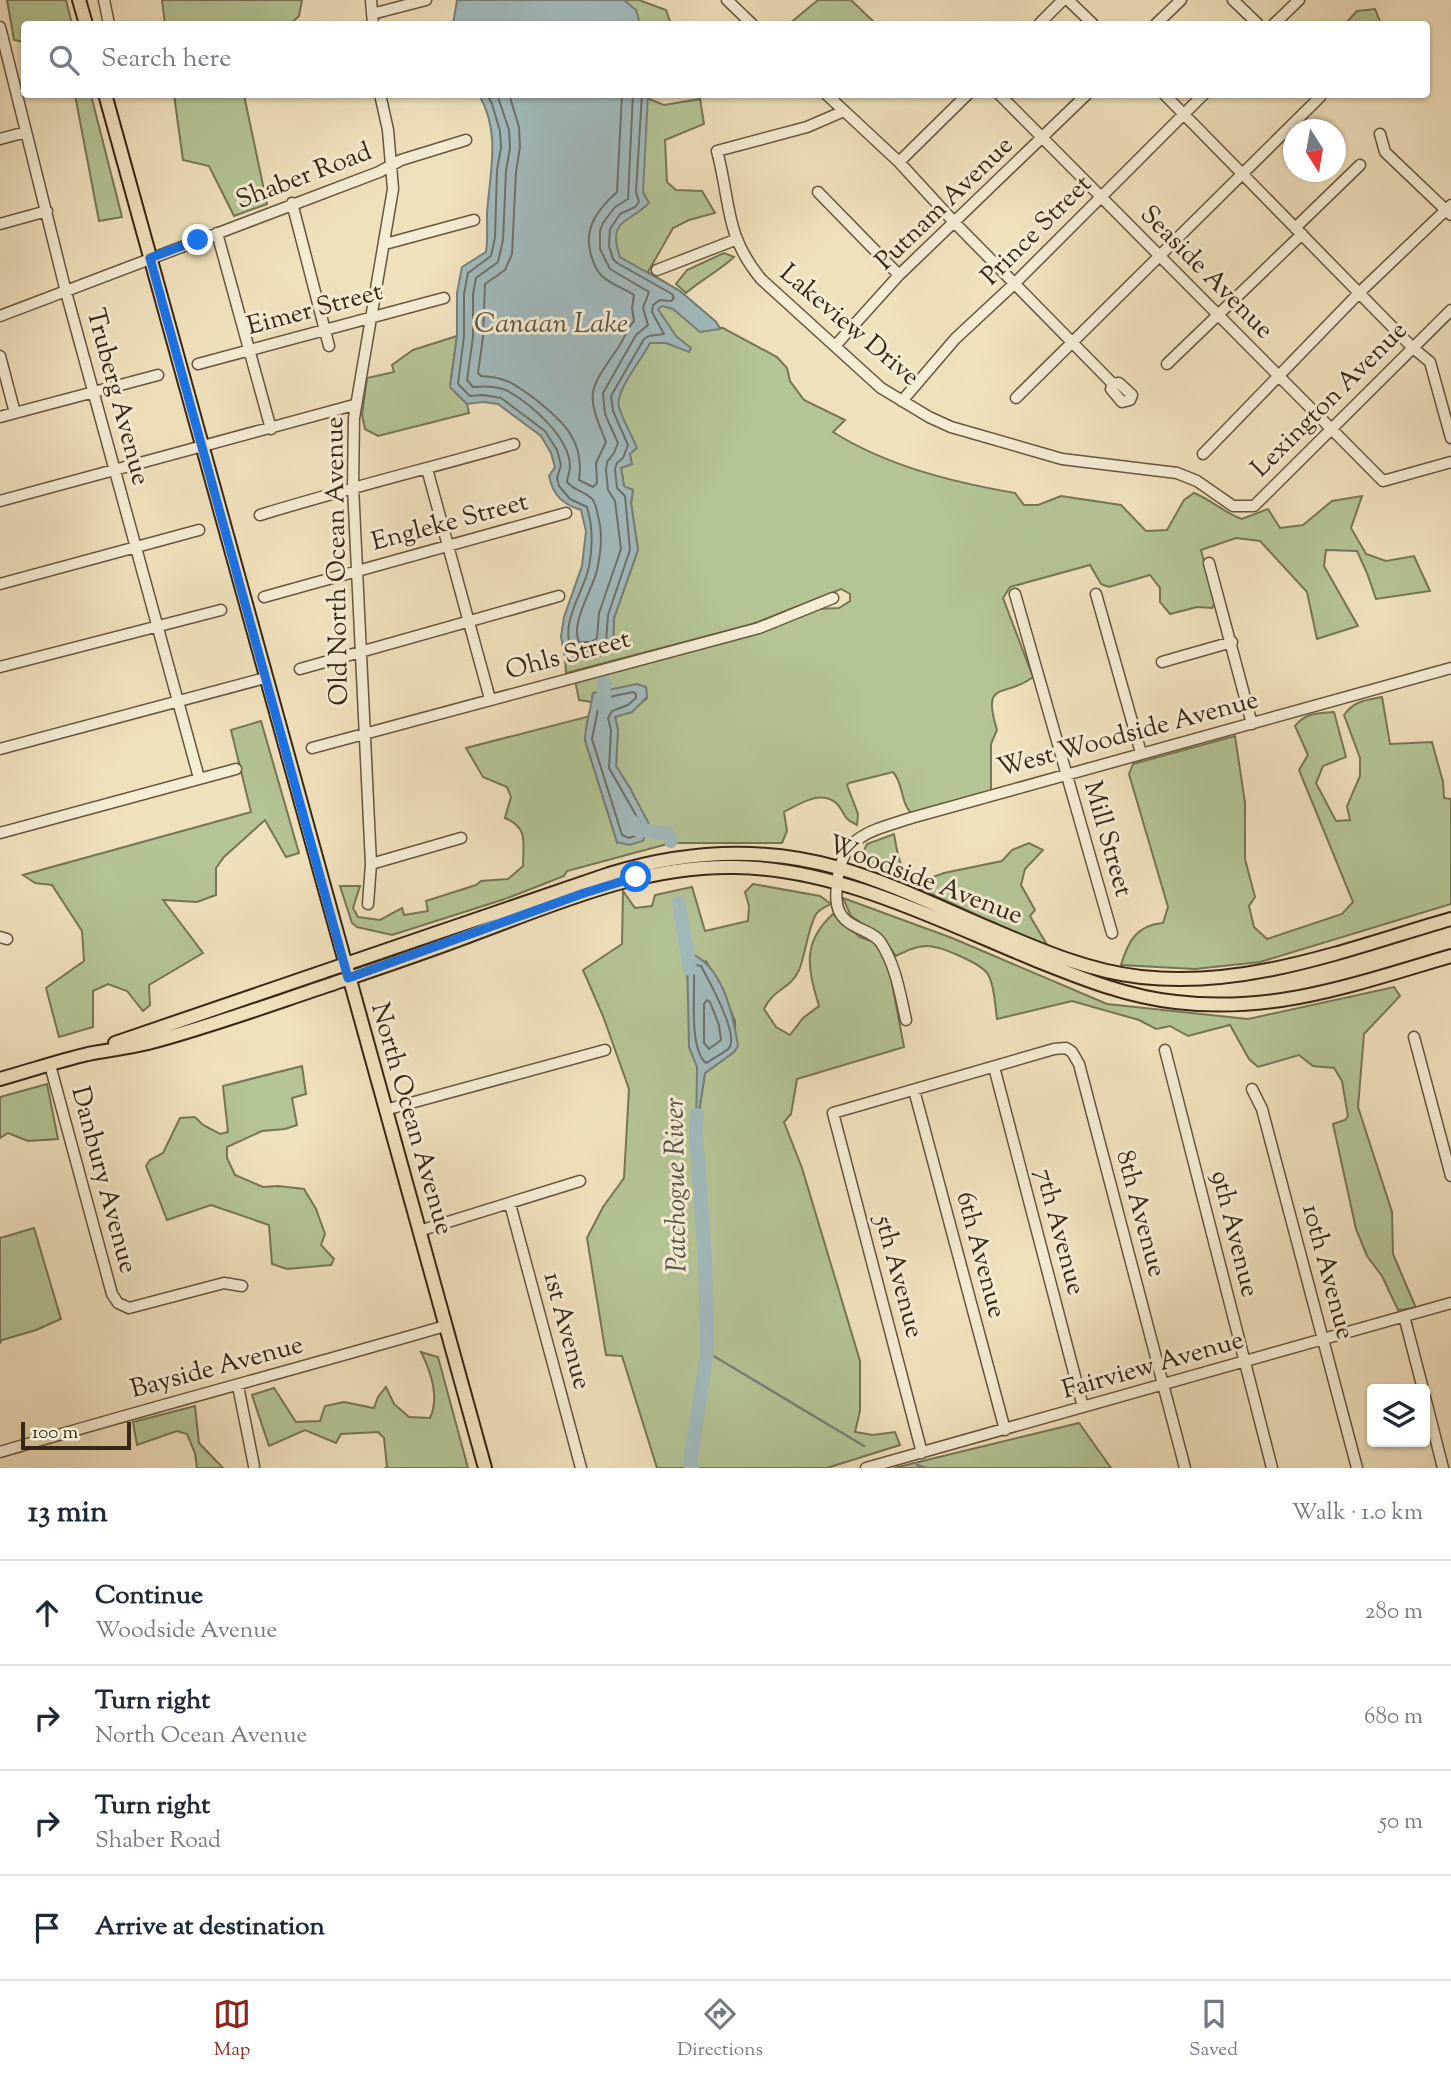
<!DOCTYPE html>
<html lang="en">
<head>
<meta charset="utf-8">
<style>
  :root { --surface:#fff; --page:#f2f2f3; --text:#1f2937; --muted:#747a83; --line:#e0e1e3; --accent:#8f2418 }
  body { margin:0; font-family:"Sorts Mill Goudy",serif; background:var(--page); color:var(--text) }
  .controls { position:absolute; right:21px; bottom:21px; display:grid; overflow:hidden; border-radius:7px; box-shadow:0 2px 5px #0004 }
  .controls button { width:63px; height:63px; display:grid; place-items:center; padding:0; border:0; border-bottom:2px solid var(--line); background:var(--surface); color:var(--text); font:35px sans-serif }
  .compass { position:absolute; left:1283px; top:119px; width:63px; height:63px; border-radius:50%; background:var(--surface); box-shadow:0 2px 5px #0004; rotate:169deg }
  .scale { position:absolute; left:21px; bottom:18px; width:110px; box-sizing:border-box; padding-left:7px; border:4px solid #382615; border-top:0; font-size:19px; line-height:24px; white-space:nowrap; color:#382615; -webkit-text-stroke:5px #f5ecd4; paint-order:stroke }
  .stop { position:absolute; width:21px; height:21px; margin:-16px; border:5px solid #1a73e8; border-radius:50%; background:#fff }
  .stop.end { background:#1a73e8; border-color:#fff; box-shadow:0 2px 7px #0008 }
  .list { margin:0; padding:0; list-style:none }
  h2 { display:flex; justify-content:space-between; align-items:center; height:91px; margin:0; padding:0 28px; font-size:30px }
  h2 small { font-size:23px; font-weight:400; color:var(--muted) }
  .list li { display:grid; grid-template-columns:46px 1fr auto; gap:21px; align-items:center; box-sizing:border-box; height:105px; padding:0 28px; border-top:2px solid var(--line) }
  .list b { display:block; font-size:26px; white-space:nowrap }
  .list p { margin:0; font-size:23px; white-space:nowrap; color:var(--muted) }
  .list em { font-size:23px; font-style:normal; color:var(--muted) }
  .icon { flex:none; width:38px; height:38px; fill:none; stroke:currentColor; stroke-width:2; stroke-linecap:round; stroke-linejoin:round }
  .map { position:relative; flex:none; width:1451px; height:1468px; overflow:hidden }
  .search { position:absolute; background:var(--surface); box-shadow:0 2px 5px #0004; left:21px; right:21px; top:21px; height:77px; display:flex; align-items:center; gap:18px; box-sizing:border-box; padding:0 24px; border-radius:7px; color:var(--muted); font-size:26px }
  .sheet { height:511px; background:var(--surface) }
  nav { display:flex; justify-content:space-around; align-items:center; box-sizing:border-box; height:98px; border-top:2px solid var(--line); background:var(--surface); font-size:19px; color:var(--muted) }
  nav a { display:grid; justify-items:center; gap:4px }
  nav .on { color:var(--accent) }
  .map>svg:first-child { display:block }
  .green { fill:#b4c495; stroke:#767555; stroke-width:2; fill-rule:evenodd }
  .water { fill:#a1babd; stroke:#777f7a; stroke-width:2 }
  .lines { fill:none; stroke-linecap:round; stroke-linejoin:round }
  .shore { stroke:#6c7069; stroke-width:2 }
  .stream { stroke:#777f7a; stroke-width:2.5 }
  .river { stroke:#a1babd; stroke-width:14 }
  .minor-casing { stroke:#66553f; stroke-width:13 }
  .major-casing { stroke:#382615; stroke-width:16 }
  .minor { stroke:#f5ecd4; stroke-width:10 }
  .major { stroke:#f0e1bd; stroke-width:12 }
  .route { stroke:#1a73e8; stroke-width:9 }
  .labels { text-anchor:middle; dominant-baseline:central; stroke-width:6; stroke-linejoin:round; paint-order:stroke }
  .street-label { font-size:26px; fill:#382615; stroke:#f5ecd4 }
  .water-label { font-size:28px; font-style:italic; fill:#585247; stroke:#f5ecd4 }
</style>
</head>
<body>
<div class="map">
<svg width="1451" height="1468" viewBox="0 0 1451 1468">
  <rect width="100%" height="100%" fill="#f0e1bd"/>
  <filter id="stains"><feTurbulence type="fractalNoise" baseFrequency=".00286" numOctaves="4"/><feColorMatrix values="0 0 0 0 .2 0 0 0 0 .09 0 0 0 0 .02 0 0 0 .5 -.17"/></filter>
  <radialGradient id="worn" r=".72"><stop offset=".6" stop-color="#630" stop-opacity="0"/><stop offset="1" stop-color="#630" stop-opacity=".3"/></radialGradient>
  <path class="green" d="M7,0h59l6,24h-48v18l-10,-2z
    M162,0h140l-3,16 -9,8h-125z
    M611,0h28l27,10 5,14h-47z
    M818,0h33l25,24h-87z
    M1375,9l6,15h-36l12,-13z
    M75,95h16l31,122 -23,4z
    M174,95h70l23,109 -33,12 -25,-50 -26,-6z
    M648,95l1,4 15,6 36,-6 4,25 -39,16 2,42 9,8 26,1 13,22 -26,7 -16,8 -25,44 32,19 36,31 4,6h3l54,29 10,11 3,13 14,19 41,20 -12,12c54,34 119,50 182,61l9,12h14l23,-9 60,9 25,26 21,-1 17,-30 10,-7c18,7 30,20 48,26l26,-10 12,19 23,-3 29,-24 30,-5 -11,32 15,26 20,7 28,-5 16,35 -54,8 -9,-26 -10,-22 -31,-1 -2,16 34,60 -41,13 -10,-47 -47,-51 -24,-3 -35,12 14,53 -3,5 -15,-1 -27,7 -10,-12v-14l-10,-13 -41,12 -8,-3 -11,-19 -80,22 -7,11 30,79c-28,22 -52,1 -36,53l-6,14v47l-79,23c-12,-11 -8,-30 -19,-42l-44,11 -2,2 11,29 -1,11c-16,-8 -10,-9 -19,-20 -15,-17 -39,-1 -54,7l3,19 -5,12h-111l-104,28 -3,5 -59,23 -113,36 -35,-8 -5,-4 -12,-37h20l-7,22 5,9 22,3 22,-12 2,7 24,-4 -2,-10 50,-16 5,-4 27,-2 15,-13c0,-23 6,-38 -18,-48l6,-21 -4,-10 -24,-10 -17,-29 124,-32 -5,24 32,102 14,-52 -15,-24 2,-36 -3,-14 17,-5 15,-13 -1,-11 -53,6 -1,9 -13,-2 -4,-20 242,-71 22,-1 11,-7v-7l-9,-5 -88,35 -187,49 -1,-15h30l18,-10 1,-30 24,-68 -7,-47 2,-13 -9,-3 -29,-186z
    M724,253l10,4c-15,14 -33,23 -48,36l-10,-9 11,-14z
    M457,336l-7,51 17,17 2,9 -91,23 -13,-7 -3,-14 5,-37 27,-6 -2,-7 21,-15z
    M1382,697l8,47 42,-2 11,40 1,16 7,1v105l-191,58 -65,7 -74,-4c7,-24 16,-40 42,-42l5,-16 -39,-133 4,-10 102,-28 10,67v56l10,38 -6,9 5,21 13,12 75,-25 11,-12 -54,-132 9,-15 -13,-29c10,-13 23,-13 39,-14l12,45 -23,9 -7,17 20,38 14,-1 -3,-14 13,-30v-18l-16,-43c10,-14 22,-15 38,-18z
    M261,721l38,132 -13,4 -21,-37 -41,37 -8,11v27l-19,7 -34,-2 40,53 -54,32 1,20 -7,6 -16,-20 -19,-7 -15,7v36l-34,10 -13,-49 38,-27 -2,-30 -30,-46 -17,-2 -12,-8 228,-63 -20,-82z
    M894,834c4,21 4,38 25,48l25,-9 58,-12 10,-11 17,-7 14,7 -18,19 -4,16 14,25 -5,6 19,32 -187,-86v-7l5,-11z
    M753,884l67,12 11,8c-4,2 -11,5 -14,9 -8,9 -12,44 -18,57 -9,20 -25,18 -35,39l12,18 14,8 13,-17 16,-12c-11,-37 -18,-63 14,-92l27,23 14,5 14,20 16,85 -107,32 -6,35 -7,8 18,46 58,193v50l-5,21 18,3 22,-3 5,13 -73,23h-170l-35,-112 -16,-1 -19,-117 16,-31 21,-29 5,-89 -26,-73 -20,-46 39,-26 1,-53 12,17 17,-2 3,-11 37,-8 13,44 43,-10 1,-15 -4,-14zM706,961l15,26 14,34 -1,31 -29,21 -8,50v-56l-10,-93z
    M843,898l109,40 155,66 141,15 146,-32 6,9 -36,38 -6,73 34,105 1,42 23,54 -18,2 -16,-34 -15,-20 -11,-27 -23,-105 12,-4 3,-4 -6,-35 -8,-13 -21,-2 -14,-11 -41,12 -9,-8 -19,-34 -42,11 -18,-10 -14,3 -17,-9 -67,-19 -75,18c-2,-14 -2,-30 -8,-43 -5,-12 -49,-30 -62,-30 -11,0 -21,5 -31,10l-13,-18 -32,-22z
    M302,1066l4,28 -14,4 5,27 -12,4 -23,2 -35,16v11l8,17 28,12 15,-1 26,3 12,20 9,25 -4,11 13,14 -3,6 -44,4 -15,-5 -3,-39 -58,-20 -44,15 -21,-54 4,-6 13,-7 17,-35 15,-1 8,8 17,9 8,-2 -5,-46z
    M47,1084l11,55 -30,2 -20,-8 -8,5v-41z
    M34,1228l27,91 -25,11 -34,10 -2,3v-105z
    M421,1352l17,5 30,111h-83l2,-1 -3,-29 -6,-6 -37,2 -5,9 -31,-13 -36,16 -17,-51 22,-7 22,34 24,-1 5,-15 19,-4 30,6 4,-11 8,-10 8,17 15,13 21,1c10,-21 1,-46 -9,-66z
    M195,1406l4,37 24,25h-26l-2,-15 -8,-19 -10,-3 -40,14 -4,-23z
    M1079,1423l32,45h-217z"/>
  <path class="water" d="M457,0h167l12,10 4,14h-187z
    M479,95h169l-5,97 6,11c-21,21 -42,16 -29,54l60,34 36,31 4,7 -20,3 -27,-23 -11,-3 -4,3 18,27 15,12 -2,4 -23,-9h-16c-8,17 -35,47 -31,64 4,14 13,28 18,41l-7,6 2,10 -11,4 3,18 9,4 -2,13 7,47 -24,68 -1,30 -18,10h-30l-4,-21 3,-20 18,-51 4,-35 -5,-21c-19,-6 -28,-15 -32,-34l6,-9 -4,-14 -10,-17 -43,-32 -15,-2 -16,2 -17,-17 7,-51v-43l5,-26 24,-15c2,-13 1,-26 1,-39 3,-41 14,-81 -8,-118z
    M637,684l9,3 1,10 -15,15 -17,5 3,13 -2,36 15,24 18,34 -6,17 -14,4 -12,-3 -32,-102c0,-15 6,-31 8,-47z
    M687,952c35,11 46,61 51,94l-4,6 -29,21 -9,58 1,-64 -8,-20z"/>
  <g class="lines">
    <path class="shore" d="M487,94l5,10 8,27 1,17 -4,22 -2,68 -4,18 -23,17 -4,21v42l-6,48 12,12 13,-1 18,3 44,33 12,19 4,15 -4,13 2,8 11,13 17,8c6,20 6,39 2,60 -6,27 -30,56 -17,84h21l13,-8 2,-28 22,-65 -5,-54 -8,-8 -2,-19 2,-6 6,-5 5,-13 -15,-34 -2,-15 33,-57 5,-3 15,-2 -12,-22 1,-7 7,-5 11,1 3,-3 -2,-4 -55,-31 -4,-4 -4,-13 1,-17 10,-15 15,-7 4,-5 -3,-10 6,-98
      M497,94l12,36 1,18 -4,23 -3,69 -5,22 -22,16 -3,16v43l-6,43 6,7c10,-1 23,-1 33,3 24,13 64,47 64,77 0,5 -3,10 -3,15 9,10 20,10 26,18 3,5 4,10 5,16 5,17 3,36 -1,54 -4,19 -27,53 -18,72h12l6,-4 2,-25 22,-64 -6,-48 -7,-11 -2,-20 1,-8 7,-9 4,-10 -13,-29 -2,-21 33,-58 12,-10 -5,-17 6,-16 -39,-23 -10,-20v-18l3,-8 12,-16 13,-8 5,-105
      M509,94l10,33 1,20 -4,25 -4,82 -7,16 -20,14 -2,53 -5,36 3,3c25,1 34,8 54,23 28,22 50,42 44,81l14,7 4,-4 -1,-20 10,-21c-20,-49 -19,-50 12,-94 6,-9 9,-19 16,-27l-2,-13 2,-13c-10,-7 -25,-11 -33,-20 -6,-6 -8,-13 -10,-20 -8,-27 7,-46 26,-63l5,-98
      M633,692l3,2v4l-8,7 -16,6 -4,7 3,12 -2,38 32,56 -4,11 -8,3 -7,-3 -30,-96 8,-40z
      M696,965l5,1c7,13 39,69 28,82 -5,5 -17,11 -23,15 -17,-14 -11,-67 -12,-89z
      M707,1000l3,2 9,23 2,15 -12,9 -5,-6v-39z"/>
    <path class="stream" d="M707,1352l157,94
      M917,1465l9,3"/>
    <path class="river" d="M604,707v-24
      M633,822l3,7 32,5 3,7
      M679,903l11,66
      M692,1468l-2,-4 17,-112 -2,-92 -9,-126 1,-19"/>
    <g class="minor-casing">
      <path id="minor" d="M104,0l5,24
        M371,0l2,24
        M727,0l25,24
        M1068,0l25,24
        M1233,0l25,24
        M372,14l54,-14
        M1039,24l24,-24
        M1156,24l25,-24
        M1274,24l25,-24
        M0,27l66,265 133,486
        M826,94l73,68 55,60 159,162 -2,5 11,13 8,-2 2,-5 -13,-12 -6,1
        M999,94l384,387 68,-19
        M1164,94l249,254 17,14 21,76
        M844,111l-37,16 -90,24c14,52 7,83 44,128l120,109 48,29 22,10 111,32 115,14 20,8 36,25h21l197,-196
        M1380,134l5,18 66,63
        M0,139l26,-7
        M899,162l69,-68
        M818,192l81,83
        M292,203l37,143
        M0,224l47,-13
        M1295,228l65,-63
        M217,233l54,196
        M385,244l89,-24
        M657,270l78,-30
        M0,316l379,-144 22,-12 65,-20
        M835,346l64,-71 188,-181
        M0,356l15,57
        M198,364l246,-66
        M1167,364l135,-130
        M1016,398l304,-301
        M902,401l53,-62 59,-55 190,-190
        M0,417l158,-42
        M1203,454l157,-162 91,-87
        M427,469l63,230
        M0,501l354,-96
        M260,515c84,-26 170,-47 254,-71
        M1209,563l43,161
        M0,584l199,-54
        M1015,594l97,339
        M1096,594l45,159
        M264,597l302,-84
        M1162,662l70,-20
        M0,667l221,-57
        M300,669l259,-73
        M312,748l447,-120 74,-30
        M0,749l265,-71
        M0,833l236,-64
        M371,864l90,-26
        M368,904l3,-40 -18,-378 1,-68 39,-229 -5,-59 -8,-36
        M0,937l7,2
        M906,1020c-6,-26 -10,-54 -25,-77 -8,-13 -30,-14 -39,-27 -7,-9 -6,-22 -5,-32 4,-49 34,-53 74,-66l540,-150
        M1414,1037l37,139
        M1165,1050l107,418
        M50,1065l62,229 6,9 11,5 95,-25 18,3
        M994,1067l89,340
        M1252,1089l10,20 95,359
        M914,1090l91,340
        M385,1110l220,-60
        M510,1204l71,264
        M419,1231l161,-50
        M1404,1316l19,73
        M238,1386l16,80
        M1425,1397l18,71
        M0,1452c148,-44 297,-83 445,-126
        M922,1453l-89,-340 221,-64 12,-1 6,4 7,12 106,404
        M866,1468l585,-165"/>
    </g>
    <g class="major-casing">
      <path id="major" d="M79,0l7,24
        M105,94l380,1374
        M115,1043l494,-169c75,-23 153,-28 230,-6 52,15 102,40 152,61 49,21 97,42 150,48 107,12 209,-29 310,-58
        M0,1079c29,-8 58,-18 88,-25 20,-4 40,-6 60,-11 61,-16 121,-38 181,-58 50,-17 101,-34 150,-53 83,-31 166,-67 256,-65 105,1 207,55 303,94 45,18 90,36 138,41 99,12 182,-19 275,-46"/>
    </g>
    <use href="#minor" class="minor"/>
    <use href="#major" class="major"/>
  </g>
  <g class="lines">
    <path class="route" d="M198,240l-48,18 198,720 236,-85 52,-16"/>
  </g>
  <g class="labels">
    <g class="street-label">
      <text transform="translate(304 177) rotate(-21)">Shaber Road</text>
      <text transform="translate(945 204) rotate(-44)">Putnam Avenue</text>
      <text transform="translate(1037 231) rotate(-45)">Prince Street</text>
      <text transform="translate(1206 273) rotate(45)">Seaside Avenue</text>
      <text transform="translate(315 310) rotate(-15)">Eimer Street</text>
      <text transform="translate(849 326) rotate(40)">Lakeview Drive</text>
      <text transform="translate(117 397) rotate(75)">Truberg Avenue</text>
      <text transform="translate(1330 400) rotate(-45)">Lexington Avenue</text>
      <text transform="translate(450 523) rotate(-15)">Engleke Street</text>
      <text transform="translate(338 561) rotate(-91)">Old North Ocean Avenue</text>
      <text transform="translate(568 656) rotate(-15)">Ohls Street</text>
      <text transform="translate(1128 735) rotate(-15)">West Woodside Avenue</text>
      <text transform="translate(1107 839) rotate(74)">Mill Street</text>
      <text transform="translate(925 881) rotate(21)">Woodside Avenue</text>
      <text transform="translate(411 1119) rotate(74)">North Ocean Avenue</text>
      <text transform="translate(103 1180) rotate(75)">Danbury Avenue</text>
      <text transform="translate(1140 1214) rotate(75)">8th Avenue</text>
      <text transform="translate(1059 1232) rotate(75)">7th Avenue</text>
      <text transform="translate(1234 1234) rotate(76)">9th Avenue</text>
      <text transform="translate(980 1255) rotate(75)">6th Avenue</text>
      <text transform="translate(1327 1272) rotate(75)">10th Avenue</text>
      <text transform="translate(898 1277) rotate(75)">5th Avenue</text>
      <text transform="translate(566 1331) rotate(75)">1st Avenue</text>
      <text transform="translate(1153 1366) rotate(-16)">Fairview Avenue</text>
      <text transform="translate(217 1368) rotate(-15)">Bayside Avenue</text>
    </g>
    <g class="water-label">
      <text x="551" y="325">Canaan Lake</text>
      <text transform="translate(677 1185) rotate(-91)">Patchogue River</text>
    </g>
  </g>
  <rect width="100%" height="100%" filter="url(#stains)"/>
  <rect width="100%" height="100%" fill="url(#worn)"/>
</svg>
<div class="controls">
<button><svg class="icon" aria-label="layers" viewBox="0 0 24 24"><path d="M12 4l9 5-9 5-9-5zM3 14l9 5 9-5"/></svg></button>
</div>
<svg class="compass" viewBox="-18 -18 36 36"><path d="M0-13l5 13h-10z" fill="#e53935"/><path d="M0 13l5-13h-10z" fill="#747a83"/></svg>
<div class="scale">100 m</div>
<div class="stop" style="left:636px;top:877px"></div>
<div class="stop end" style="left:198px;top:240px"></div>
<div class="search"><svg class="icon" aria-label="search" viewBox="0 0 24 24"><circle cx="10" cy="10" r="6"/><path d="M15 15l6 6"/></svg>Search here</div>
</div>
<section class="sheet">
<h2>13 min<small>Walk · 1.0 km</small></h2>
<ul class="list">
<li><svg class="icon" aria-label="ahead" viewBox="0 0 24 24"><path d="M12 20V5M6 11l6-6 6 6"/></svg><div><b>Continue</b><p>Woodside Avenue</p></div><em>280 m</em></li>
<li><svg class="icon" aria-label="right" viewBox="0 0 24 24"><path d="M7 20v-9h11M14 6l5 5-5 5"/></svg><div><b>Turn right</b><p>North Ocean Avenue</p></div><em>680 m</em></li>
<li><svg class="icon" aria-label="right" viewBox="0 0 24 24"><path d="M7 20v-9h11M14 6l5 5-5 5"/></svg><div><b>Turn right</b><p>Shaber Road</p></div><em>50 m</em></li>
<li><svg class="icon" aria-label="arrive" viewBox="0 0 24 24"><path d="M6 21V4h12l-3 4 3 4H6"/></svg><div><b>Arrive at destination</b></div></li>
</ul>
</section>
<nav>
<a class="on"><svg class="icon" aria-label="map" viewBox="0 0 24 24"><path d="M3 6l6-2 6 2 6-2v14l-6 2-6-2-6 2zM9 4v14M15 6v14"/></svg>Map</a>
<a><svg class="icon" aria-label="directions" viewBox="0 0 24 24"><path d="M12 3l9 9-9 9-9-9zM9 14v-3h6M13 9l2 2-2 2"/></svg>Directions</a>
<a><svg class="icon" aria-label="saved" viewBox="0 0 24 24"><path d="M7 4h10v16l-5-4-5 4z"/></svg>Saved</a>
</nav>
</body>
</html>
